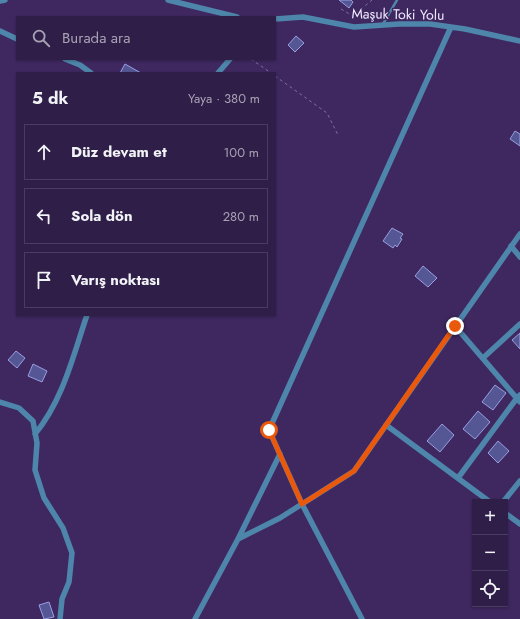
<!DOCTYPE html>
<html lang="tr">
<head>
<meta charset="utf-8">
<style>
  :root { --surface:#2f1e48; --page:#3b2b52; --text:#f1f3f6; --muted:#a7a2b4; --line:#4a3c60 }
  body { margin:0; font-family:Jost,sans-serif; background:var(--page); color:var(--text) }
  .controls { position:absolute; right:12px; bottom:12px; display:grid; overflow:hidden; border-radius:0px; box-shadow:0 1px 3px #0004 }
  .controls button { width:36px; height:36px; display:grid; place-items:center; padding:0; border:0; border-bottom:1px solid var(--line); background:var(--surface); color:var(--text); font:20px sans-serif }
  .stop { position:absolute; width:12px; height:12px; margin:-9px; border:3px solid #ea580c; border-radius:50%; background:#fff }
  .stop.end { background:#ea580c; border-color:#fff; box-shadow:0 1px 4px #0008 }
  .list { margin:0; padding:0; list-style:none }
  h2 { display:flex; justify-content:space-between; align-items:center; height:52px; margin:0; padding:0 16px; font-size:17px }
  h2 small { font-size:13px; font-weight:400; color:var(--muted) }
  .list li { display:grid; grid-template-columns:26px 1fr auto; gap:12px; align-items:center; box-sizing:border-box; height:56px; margin:0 8px 8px; padding:0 8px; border:1px solid var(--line); border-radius:0px }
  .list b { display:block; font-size:15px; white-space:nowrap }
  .list em { font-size:13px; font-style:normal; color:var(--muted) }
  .icon { flex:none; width:22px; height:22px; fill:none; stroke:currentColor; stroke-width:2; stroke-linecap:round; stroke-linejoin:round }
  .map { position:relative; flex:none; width:520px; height:619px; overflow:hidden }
  .search { position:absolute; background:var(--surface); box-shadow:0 1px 3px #0004; left:16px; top:16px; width:260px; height:44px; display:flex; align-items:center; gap:10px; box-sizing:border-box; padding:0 14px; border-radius:0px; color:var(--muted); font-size:15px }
  .panel { position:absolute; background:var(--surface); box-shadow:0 1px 3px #0004; left:16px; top:72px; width:260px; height:244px; border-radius:0px }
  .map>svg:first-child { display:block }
  .building { fill:#545794; stroke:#999fe1 }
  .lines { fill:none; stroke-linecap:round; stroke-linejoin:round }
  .path { stroke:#806f9a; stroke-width:1; stroke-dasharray:3 3; stroke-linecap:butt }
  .lane { stroke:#4e85aa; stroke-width:2.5 }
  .street { stroke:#4e85aa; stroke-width:5.5 }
  .route { stroke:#ea580c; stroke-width:5 }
  .labels { text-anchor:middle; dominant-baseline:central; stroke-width:3; stroke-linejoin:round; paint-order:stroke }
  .street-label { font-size:14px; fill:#f0eaff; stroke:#3f2860 }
</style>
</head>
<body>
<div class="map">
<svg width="520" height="619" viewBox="0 0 520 619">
  <rect width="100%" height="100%" fill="#3f2860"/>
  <path class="building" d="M339,0h12l2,2 -4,6z
    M296,36l8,7 -9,9 -7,-7z
    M125,64l16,9h-21z
    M515,131l5,3v12l-10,-7z
    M392,228l11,6 -3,4 2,1 -5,8 -2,-2 -2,3 -10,-7z
    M423,266l14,12 -9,9 -13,-11z
    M520,333v16l-8,-9z
    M16,351l9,7 -8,10 -9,-8z
    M33,364l14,7 -5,11 -14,-6z
    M495,385l11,8 -13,17 -11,-8z
    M478,411l12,11 -15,17 -12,-10z
    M442,424l12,11 -14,17 -13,-11z
    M498,441l11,10 -11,12 -10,-10z
    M49,602l5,15 -10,2 -5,-14z"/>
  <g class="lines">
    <path class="path" d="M341,9l12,7 19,-16
      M251,59l20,14
      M275,76l52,37 11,22"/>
    <path class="lane" d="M383,24l14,-24"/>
    <path class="street" d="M168,0l69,17
      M0,1l5,-1
      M275,19l28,-2 51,10 45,-3h31l35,5 55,12
      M0,31l17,8
      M65,59l15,6 11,8
      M218,73l12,-14
      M511,246l9,11
      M455,326l65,76
      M483,358l37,-34
      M0,402l19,6 14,13 4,22 -2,27 9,28 19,30 9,25 -3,29 -7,17 -2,20
      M386,425l104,77
      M35,434c28,-34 38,-78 52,-119
      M458,478l59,-80 3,-3
      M503,502l17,-21
      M505,513l15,11
      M238,539l42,-21 74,-47 166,-237
      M195,619l43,-80 42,-85
      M362,619l-60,-115 -33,-74 182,-403"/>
  </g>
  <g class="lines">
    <path class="route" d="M269,430l33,74 52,-33 101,-145"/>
  </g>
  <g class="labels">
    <g class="street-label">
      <text transform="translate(398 14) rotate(1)">Maşuk Toki Yolu</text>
    </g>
  </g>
</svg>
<div class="controls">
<button>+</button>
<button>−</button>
<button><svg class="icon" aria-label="locate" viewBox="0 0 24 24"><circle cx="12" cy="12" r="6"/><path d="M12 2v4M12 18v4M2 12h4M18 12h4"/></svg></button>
</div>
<div class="stop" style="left:269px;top:430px"></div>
<div class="stop end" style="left:455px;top:326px"></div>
<div class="search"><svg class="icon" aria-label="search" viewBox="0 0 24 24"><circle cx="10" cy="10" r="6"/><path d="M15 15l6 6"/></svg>Burada ara</div>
<section class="panel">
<h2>5 dk<small>Yaya · 380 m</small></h2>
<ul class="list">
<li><svg class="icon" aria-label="ahead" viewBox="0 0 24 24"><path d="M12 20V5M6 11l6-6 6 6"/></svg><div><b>Düz devam et</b></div><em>100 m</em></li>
<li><svg class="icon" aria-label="left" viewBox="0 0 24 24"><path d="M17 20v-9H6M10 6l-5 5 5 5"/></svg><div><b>Sola dön</b></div><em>280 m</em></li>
<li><svg class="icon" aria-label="arrive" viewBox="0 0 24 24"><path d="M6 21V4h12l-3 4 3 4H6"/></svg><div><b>Varış noktası</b></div></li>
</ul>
</section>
</div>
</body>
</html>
